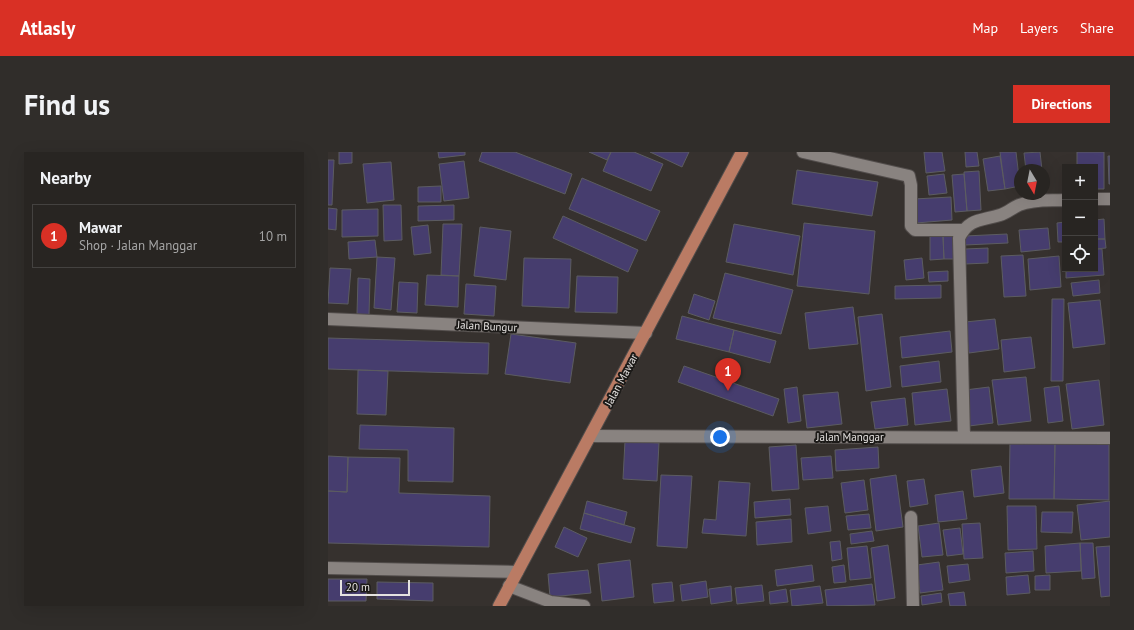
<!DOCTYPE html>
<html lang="en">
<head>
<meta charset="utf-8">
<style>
  :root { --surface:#282522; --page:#302d2a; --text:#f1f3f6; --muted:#a5a5a5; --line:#444240; --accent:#d93025 }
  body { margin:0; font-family:"PT Sans",sans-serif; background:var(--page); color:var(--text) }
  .controls { position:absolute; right:12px; top:12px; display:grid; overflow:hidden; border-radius:0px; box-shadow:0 4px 16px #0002 }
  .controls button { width:36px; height:36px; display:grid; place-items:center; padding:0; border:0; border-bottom:1px solid var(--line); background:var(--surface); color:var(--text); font:20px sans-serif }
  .compass { position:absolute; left:686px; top:12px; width:36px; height:36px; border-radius:50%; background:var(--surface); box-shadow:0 4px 16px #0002; rotate:170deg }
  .scale { position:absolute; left:12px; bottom:10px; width:70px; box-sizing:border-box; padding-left:4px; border:2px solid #e5e2e0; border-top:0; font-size:11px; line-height:14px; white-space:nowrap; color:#e5e2e0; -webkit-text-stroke:3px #1c1a18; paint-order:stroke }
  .you { position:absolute; left:392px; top:285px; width:14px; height:14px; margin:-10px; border:3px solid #fff; border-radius:50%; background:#1a73e8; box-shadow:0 0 0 6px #1a73e833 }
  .badge { display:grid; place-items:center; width:26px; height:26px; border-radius:50%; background:var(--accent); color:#fff; font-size:13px; font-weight:700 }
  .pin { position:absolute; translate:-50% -33px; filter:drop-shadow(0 1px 2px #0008) }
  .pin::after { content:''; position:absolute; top:21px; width:14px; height:12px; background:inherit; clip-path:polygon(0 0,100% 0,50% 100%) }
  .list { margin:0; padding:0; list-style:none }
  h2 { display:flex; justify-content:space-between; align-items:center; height:52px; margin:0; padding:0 16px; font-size:17px }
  h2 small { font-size:13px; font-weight:400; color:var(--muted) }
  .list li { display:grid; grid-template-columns:26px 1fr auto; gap:12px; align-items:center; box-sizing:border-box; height:64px; margin:0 8px 8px; padding:0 8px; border:1px solid var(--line); border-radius:0px }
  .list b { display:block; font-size:15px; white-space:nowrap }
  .list p { margin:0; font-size:13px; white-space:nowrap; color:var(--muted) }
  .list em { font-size:13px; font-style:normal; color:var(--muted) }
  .icon { flex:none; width:22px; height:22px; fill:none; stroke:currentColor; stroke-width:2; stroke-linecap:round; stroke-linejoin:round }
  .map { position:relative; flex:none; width:782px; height:454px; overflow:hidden; border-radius:0px }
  header { display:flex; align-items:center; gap:24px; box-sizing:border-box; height:56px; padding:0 20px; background:var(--accent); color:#fff }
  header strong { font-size:19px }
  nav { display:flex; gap:22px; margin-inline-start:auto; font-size:14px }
  .intro { display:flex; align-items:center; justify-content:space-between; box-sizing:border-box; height:96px; padding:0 24px }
  h1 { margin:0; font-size:28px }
  .button { padding:10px 18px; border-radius:0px; background:var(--accent); color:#fff; font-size:14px; font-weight:700 }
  main { display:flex; gap:24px; padding:0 24px }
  aside { flex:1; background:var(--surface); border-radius:0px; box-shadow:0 4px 16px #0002 }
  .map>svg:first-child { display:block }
  .building { fill:#463d6e; stroke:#5c5c61 }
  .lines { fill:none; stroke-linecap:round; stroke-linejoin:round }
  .minor-casing { stroke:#524d4b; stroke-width:14 }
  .primary-casing { stroke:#524d4b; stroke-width:14 }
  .minor { stroke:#898380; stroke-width:12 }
  .primary { stroke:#ba7b64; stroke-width:12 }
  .labels { text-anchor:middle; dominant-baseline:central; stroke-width:4; stroke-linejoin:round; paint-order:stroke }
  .street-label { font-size:11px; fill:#e5e2e0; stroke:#1c1a18 }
</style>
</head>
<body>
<header>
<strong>Atlasly</strong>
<nav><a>Map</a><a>Layers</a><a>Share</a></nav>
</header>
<div class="intro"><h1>Find us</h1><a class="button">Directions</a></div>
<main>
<aside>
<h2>Nearby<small></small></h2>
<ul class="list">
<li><span class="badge">1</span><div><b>Mawar</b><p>Shop · Jalan Manggar</p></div><em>10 m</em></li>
</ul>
</aside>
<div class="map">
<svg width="782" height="454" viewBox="0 0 782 454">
  <rect width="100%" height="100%" fill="#36312e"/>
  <path class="building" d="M11,0h13v11l-13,1z
    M110,0h27v3l-26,3z
    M154,0h33l57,22 -7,20 -86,-33z
    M261,0h22l-4,8z
    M283,0h23l29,12 -12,27 -48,-20z
    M322,0h39l-7,15z
    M596,0h18l3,19 -19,2z
    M637,0h12l2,14 -13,1z
    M672,0h16l4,34 -15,3z
    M712,0l2,18h-16l-2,-17z
    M749,0h27v37h-9v-22h-18z
    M672,4l5,33 -17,2 -5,-32z
    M780,4h2v28h-1z
    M0,8h6l-2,45h-4z
    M136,9l5,37 -25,3 -5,-37z
    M63,10l3,38 -27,3 -4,-39z
    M469,18l81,12 -6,34 -80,-12z
    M651,19l2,39 -14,1 -3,-39z
    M616,22l3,19 -18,2 -2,-19z
    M636,22l3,37 -12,1 -3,-37z
    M254,26l78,33 -14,30 -77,-32z
    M113,34v16h-23v-15z
    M623,45l1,23 -36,3 -2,-24z
    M55,53h18l1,35 -18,1z
    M126,53v15l-36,1v-15z
    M0,56l9,1 -1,21 -8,-1z
    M50,57v27l-36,1v-27z
    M235,64l75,34 -10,22 -75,-34z
    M776,67l1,20h-10v-19z
    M737,70v20h-7l-1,-19z
    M476,71l71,8 -6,63 -72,-8z
    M115,72h19l-3,52 -18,-1z
    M406,72l66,12 -7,39 -67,-13z
    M100,73l3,28 -17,2 -3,-28z
    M152,75l31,4 -5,49 -32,-4z
    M720,76l2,21 -29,3 -2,-22z
    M679,82l1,9 -43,2v-9z
    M626,83l1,24h-11l-1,-23z
    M602,84h13l1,23 -14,1z
    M767,87h10l1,9 -11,1z
    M47,88l2,17 -28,2 -1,-17z
    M660,96v15l-23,1v-15z
    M767,97h7l2,26 -38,3v-9h29z
    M695,103l3,41 -22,1 -3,-41z
    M731,104l2,31 -31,3 -2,-31z
    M49,105l18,1 -4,52 -17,-2z
    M196,106l47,1 -2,49 -47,-2z
    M594,106l2,20 -18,2 -2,-20z
    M2,116l21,1 -3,35 -20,-1z
    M620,119v10l-19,1 -1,-10z
    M397,121l68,17 -12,44 -68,-16z
    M99,123l32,1 -1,31 -33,-2z
    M249,124l41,1 -1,36 -42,-1z
    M30,126l12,1 -1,36 -12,-1z
    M771,128l1,13 -27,3 -2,-13z
    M71,130l19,1 -1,30 -20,-1z
    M138,132l30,2 -2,30 -30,-2z
    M613,133v13l-46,1v-13z
    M366,142l21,7 -6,19 -21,-7z
    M724,147h12l-1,82h-12z
    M772,148l5,44 -32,4 -5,-45z
    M525,155l5,37 -49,5 -4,-36z
    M554,162l9,73 -25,4 -8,-74z
    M354,164l52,14 -5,22 -53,-13z
    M667,167l4,30 -30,4 -4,-31z
    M406,178l42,11 -6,22 -41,-11z
    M622,179l2,21 -50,6 -2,-21z
    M183,182l65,9 -6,40 -65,-9z
    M703,185l4,31 -31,4 -3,-32z
    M0,186l161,5 -1,31 -160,-5z
    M611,209l2,21 -39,5 -2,-21z
    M356,214l95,33 -6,17 -95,-34z
    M30,218l30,1 -2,44 -29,-1z
    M698,225l5,44 -33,4 -6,-45z
    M771,228l5,45 -32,4 -6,-45z
    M731,234l4,35 -15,2 -4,-35z
    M469,235l4,34 -13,2 -4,-34z
    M661,235l4,36 -24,3 -4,-36z
    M619,237l4,32 -36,4 -3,-32z
    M510,240l4,32 -35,4 -4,-33z
    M577,246l3,27 -33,4 -4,-27z
    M32,273l94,3 -1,54 -45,-1v-31l-49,-1z
    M297,289l34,2 -2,38 -34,-2z
    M682,290l45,1 -1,56h-45z
    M727,291h54v57l-55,-1z
    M468,293l3,44 -27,2 -3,-44z
    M550,295l1,21 -43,3 -1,-21z
    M0,304l20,1 -1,35 -19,-1z
    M503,304l2,22 -30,2 -2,-22z
    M20,305l52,1 -1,35 91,3 -1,51 -161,-4v-52l19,1z
    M673,314l3,27 -30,4 -3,-27z
    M333,323l31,1 -5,72 -30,-2z
    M568,323l7,52 -27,4 -6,-52z
    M596,327l4,25 -18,3 -3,-26z
    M536,328l4,30 -23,3 -4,-30z
    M391,329l31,2 -4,53 -44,-3 2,-14 12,1z
    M635,339l4,28 -29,3 -3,-27z
    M462,347l1,16 -36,3 -1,-16z
    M259,349l40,11 -3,13 -40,-12z
    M782,349v36l-29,3 -4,-35z
    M500,354l3,25 -23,3 -3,-26z
    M679,354h29l1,43 -29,1z
    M714,360h31l-1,21 -31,-1z
    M256,361l51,15 -4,15 -51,-14z
    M541,362l2,14 -23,2 -2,-14z
    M463,367l1,23 -35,3 -1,-23z
    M611,371l4,32 -21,2 -4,-31z
    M652,371l3,35 -19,1 -2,-35z
    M236,375l23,11 -9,19 -23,-10z
    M632,376l3,26 -16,2 -4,-26z
    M544,379l2,10 -23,3 -1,-10z
    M512,389l2,18 -10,2 -2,-19z
    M752,391l1,28 -35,2 -1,-27z
    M752,391h13l2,35 -13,1z
    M560,393l7,53 -18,3 -6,-53z
    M539,394l4,32 -21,2 -3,-32z
    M782,394v50l-9,1 -5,-50z
    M705,399l1,20 -28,2 -1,-20z
    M302,408l4,37 -32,4 -4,-37z
    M611,410l4,28 -23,3 -3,-28z
    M640,412l2,16 -21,3 -2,-17z
    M484,413l2,16 -37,5 -2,-16z
    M516,413l2,17 -12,1 -2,-16z
    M260,418l3,23 -41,4 -2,-23z
    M700,423l2,18 -23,2 -1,-18z
    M722,423v15h-15v-14z
    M0,427h39l-1,22h-38z
    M378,429l2,16 -26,4 -2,-16z
    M49,430l56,1v18l-56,-2z
    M344,430l2,19 -20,2 -2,-19z
    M544,432l3,21 -48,1 -2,-16z
    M434,433l2,16 -27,3 -2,-16z
    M403,434l1,15 -21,3 -2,-15z
    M492,434l3,17 -31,3 -2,-16z
    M458,437l2,13 -18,2 -1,-12z
    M636,440l2,14h-16l-2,-12z
    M613,441l1,9 -20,3 -1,-9z"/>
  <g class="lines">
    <g class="minor-casing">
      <path id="minor" d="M475,0l106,24 2,9v41l4,4h48
        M767,47h15
        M0,167l318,14
        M263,284l519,2
        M636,285l-5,-199c10,-20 22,-17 41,-23 7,-2 12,-7 19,-10 15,-6 31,-4 46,-5
        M583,365l2,89
        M0,416l189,4
        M181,434l42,16 33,4"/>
    </g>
    <g class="primary-casing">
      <path id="primary" d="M171,454l243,-454"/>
    </g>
    <use href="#minor" class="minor"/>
    <use href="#primary" class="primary"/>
  </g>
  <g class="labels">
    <g class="street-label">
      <text transform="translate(159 174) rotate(3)">Jalan Bungur</text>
      <text transform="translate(293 228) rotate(-62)">Jalan Mawar</text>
      <text x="522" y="285">Jalan Manggar</text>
    </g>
  </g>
</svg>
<div class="controls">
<button>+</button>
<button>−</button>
<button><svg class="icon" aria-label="locate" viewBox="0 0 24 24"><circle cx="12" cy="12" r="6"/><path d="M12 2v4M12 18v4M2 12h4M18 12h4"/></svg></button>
</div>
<svg class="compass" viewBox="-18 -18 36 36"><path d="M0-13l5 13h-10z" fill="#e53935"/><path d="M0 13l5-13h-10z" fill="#a5a5a5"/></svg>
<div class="scale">20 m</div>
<div class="you"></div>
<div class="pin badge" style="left:400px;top:239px">1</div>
</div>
</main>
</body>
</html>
